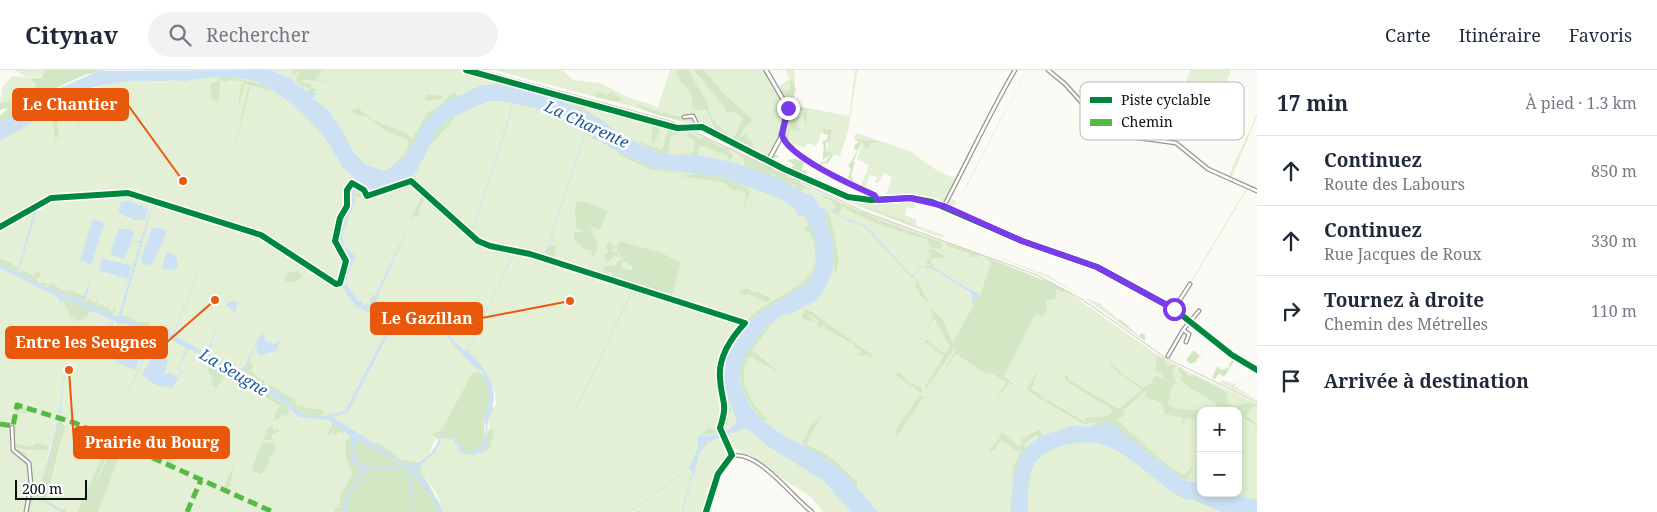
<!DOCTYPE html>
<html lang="fr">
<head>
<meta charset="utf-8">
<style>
  :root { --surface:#fff; --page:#f2f2f3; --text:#1f2937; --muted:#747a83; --line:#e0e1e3 }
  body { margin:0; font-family:"Noto Serif",serif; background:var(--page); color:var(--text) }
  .controls { position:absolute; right:15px; bottom:15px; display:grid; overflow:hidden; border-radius:10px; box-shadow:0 2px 8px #0003 }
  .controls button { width:45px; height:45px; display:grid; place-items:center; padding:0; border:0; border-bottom:1px solid var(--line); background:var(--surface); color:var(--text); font:25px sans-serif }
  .scale { position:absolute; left:15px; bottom:12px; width:72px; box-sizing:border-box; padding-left:5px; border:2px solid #0f0f0f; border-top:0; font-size:14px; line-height:18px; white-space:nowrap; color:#0f0f0f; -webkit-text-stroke:4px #fff; paint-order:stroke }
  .stop { position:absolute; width:15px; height:15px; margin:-11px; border:4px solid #7c3aed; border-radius:50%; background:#fff }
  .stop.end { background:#7c3aed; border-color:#fff; box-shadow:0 1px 5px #0008 }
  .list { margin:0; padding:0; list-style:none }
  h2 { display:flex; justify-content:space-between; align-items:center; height:65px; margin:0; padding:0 20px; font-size:21px }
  h2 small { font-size:16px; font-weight:400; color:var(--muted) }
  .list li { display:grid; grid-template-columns:32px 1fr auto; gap:15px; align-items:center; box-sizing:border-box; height:70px; padding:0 20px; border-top:1px solid var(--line) }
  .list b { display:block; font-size:19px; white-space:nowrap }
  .list p { margin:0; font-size:16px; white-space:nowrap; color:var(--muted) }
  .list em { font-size:16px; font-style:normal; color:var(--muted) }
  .icon { flex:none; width:28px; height:28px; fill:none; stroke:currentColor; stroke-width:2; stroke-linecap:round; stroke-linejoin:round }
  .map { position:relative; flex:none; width:1257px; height:442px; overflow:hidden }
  header { display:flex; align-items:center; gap:30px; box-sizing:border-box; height:70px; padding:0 25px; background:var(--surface); border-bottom:1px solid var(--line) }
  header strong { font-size:24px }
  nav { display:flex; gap:28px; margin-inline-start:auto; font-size:18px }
  .search { width:350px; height:45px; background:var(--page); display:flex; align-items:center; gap:12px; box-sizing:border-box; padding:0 18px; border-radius:28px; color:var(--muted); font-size:19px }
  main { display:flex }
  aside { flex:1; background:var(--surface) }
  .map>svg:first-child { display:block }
  .green { fill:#e3f0d5; fill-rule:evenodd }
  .forest { fill:#d3e7c4 }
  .water { fill:#cce2f4; fill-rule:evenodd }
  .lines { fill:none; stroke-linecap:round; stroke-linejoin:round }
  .stream { stroke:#cce2f4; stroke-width:1 }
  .minor-casing { stroke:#959592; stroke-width:5 }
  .tertiary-casing { stroke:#959592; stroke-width:5.5 }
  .minor { stroke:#fefefd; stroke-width:2.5 }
  .tertiary { stroke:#fefefd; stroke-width:3 }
  .rail { stroke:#d7c7c5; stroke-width:1 }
  .quiet { stroke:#58b947; stroke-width:5; stroke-dasharray:10 5; stroke-linecap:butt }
  .cycleway-casing { stroke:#fff; stroke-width:9 }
  .cycleway { stroke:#00873e; stroke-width:6 }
  .route { stroke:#7c3aed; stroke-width:6 }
  .labels { text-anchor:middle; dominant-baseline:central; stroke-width:5; stroke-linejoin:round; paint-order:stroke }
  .water-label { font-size:16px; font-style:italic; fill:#1d599c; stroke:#fff }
  .key { fill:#fff; stroke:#b7b7b7; stroke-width:1 }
  .key-label { font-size:14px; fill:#0f0f0f }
  .leader { fill:none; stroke:#e8590c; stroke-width:2 }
  .callout-dot { fill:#e8590c; stroke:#fff; stroke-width:2 }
  .callout { fill:#e8590c; stroke:#e8590c; stroke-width:2 }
  .callout-label { font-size:16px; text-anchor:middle; font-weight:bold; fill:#fff }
</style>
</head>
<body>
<header>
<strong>Citynav</strong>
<div class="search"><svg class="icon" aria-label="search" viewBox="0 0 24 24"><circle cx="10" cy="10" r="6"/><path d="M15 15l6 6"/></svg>Rechercher</div>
<nav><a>Carte</a><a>Itinéraire</a><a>Favoris</a></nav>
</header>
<main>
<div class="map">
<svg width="1257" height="442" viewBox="0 0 1257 442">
  <rect width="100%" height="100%" fill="#fbfaf4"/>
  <path class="green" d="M15,0h31l-5,7c-10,0 -18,0 -26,-7z
    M270,0h34l-7,13z
    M319,0h138l220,59h12l166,80 128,47 8,7 -10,28 -25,48 -7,6 7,5 -1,5 58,30h5l-14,-9 32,-64 8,2 2,-14 10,-11 9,1 88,62 40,22 64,29v109h-434l-12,-15 -79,-51 -25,44 -4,22h-69l-3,-2 -1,2h-186l-8,-19 -19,-27 5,-5 -14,1 -32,-18 -29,19 6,9 -12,22v14l-10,-3 4,3 -1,4h-236l13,-39 5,-7 -10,-21 1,14 -12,28 7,-20v-9l-25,54h-11l-20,-10 16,-61 2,-18 -3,-1 -11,24 -8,40 -5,11 24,15h-26l-6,-3 -1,3h-28v-377l67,-37 55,-19 117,-3 43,15 93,94 -75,-100 4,-6zM480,296l6,3 -1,6 10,17 1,12 -8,11 1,14h2l-3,20 -11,6 -26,-18 -8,-1 -14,19 5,-14 4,-2 -4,-1 8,-9 30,-56 8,-2zM1201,341h37v82h-37z
    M474,0l9,1 161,43 41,13h-7z
    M494,0h68l11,10 27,3 25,13 33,11 12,-37h95l22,36 -6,29 -13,23 -69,-34 -2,-3 -7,4 -38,-13z
    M785,0h9c2,13 1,22 -3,35l-14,-18 13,-8z
    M855,0h3l-1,4 -9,57 -8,25 -14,-4 6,-21h-10l-6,16 -7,-4 -5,5 -14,-6 -3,2 -4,-10 9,-29 57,11z
    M1017,0c-25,41 -44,85 -66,128l5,4 -3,6 -5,-2 2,-8 27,-51 14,-35z
    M1027,0l-59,114 -6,9 63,-120z
    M1191,0h40l-8,22 -33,-11 -26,54 1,5 -5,-1z
    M12,6l29,2 -10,2 5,2 9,9 -5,4 -10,-4 -21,10 -9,2 2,-15z
    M1257,44v3l-26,62 -3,-2z
    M695,58l13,3 108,55 -107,-52z
    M856,63l54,18 23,17 24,12 -11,21 -2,2 -19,-5h-40l7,-21 -8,-4 -6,10h-3l2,-6 -7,-2 -5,13 -4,-2 8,-21 -12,-6 6,-17 -9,-2z
    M819,116l27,11 17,4 48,-1 5,3 -2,6 -7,-2 -2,8 11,5v5l28,10 -1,3c-18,-7 -121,-43 -124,-52z
    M1247,117l1,1 -56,94 -1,-1z
    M971,150l50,23 79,27 62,33v3l-67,-37 -95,-34z
    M977,179l70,26 38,23 14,5 18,15v3l-32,-23 -38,-21z
    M1222,310l11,4 3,-2 -1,4 22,14 -37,-17z"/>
  <path class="forest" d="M46,0h61c-25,2 -62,24 -84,37 -8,5 -13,13 -23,14v-6l7,-5 -1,-2 -6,2v-7l9,-2 21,-10 10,4 4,-3 -9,-4 1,-6 -5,-1 1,-3h9z
    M294,0h28l-2,5 -5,4 13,4 -24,-4 -2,3 9,2v3l8,4h-6l-8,-5 -3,1 -6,-5 2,-9h3l-3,-2 -6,6z
    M678,0h10l20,34c-1,12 13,26 22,32l1,3 -19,-11 2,-2 -7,-16h-10l-5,-3v-12l-15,-19z
    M694,0h10l20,24 29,26 -9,8 -5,9 8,-3 1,6 6,1 -3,3 6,6 -2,3 -22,-12v-4l5,-5v-8h3l1,-5 -3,-5 -10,-3 -1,4 -2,-6z
    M466,2l121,32 -2,5 10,8 -21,-9 -9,-8 -45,-11 -34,-2 -1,-2 12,-1 -15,-7 -15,-1z
    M226,7l36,7 11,7 -28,-7 -7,24 2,-18 4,-8 -14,-2 -3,2 -7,-2 -1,20h-5l-3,-4 -1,-12 7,-3 1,-3z
    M790,9l6,10 -5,16 -14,-18 3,3h9l2,-2z
    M248,17l2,1 -18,71z
    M599,22l7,3 6,-3 10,8 -4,2 -22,-5 -2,-3z
    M453,23l6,3c-43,16 -37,53 -68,72 4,-8 19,-13 17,-28l-22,-9 -21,-15 -11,-2 -2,-4 6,-2 13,11 35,14 6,6 16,-27 8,-3z
    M84,24l-7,4 3,37 -6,-36z
    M427,24l14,2 2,2 -16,3 -3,-2z
    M635,34c20,5 37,15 58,12l4,4c-10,4 -57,-8 -62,-16z
    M792,35l19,5h-4l-1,17 -3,-13 4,-4h-11l4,3 -5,2 4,2 -2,11 6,3 -11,-2 -3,2v11l7,4 -2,1 -5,-2 -6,-9 4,-3 2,-8 -2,-4z
    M53,38l3,1 3,31 -3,-4 1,13 -5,-31 -3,-4 -6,1z
    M545,40l20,7 34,23 -5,-1 -27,-18z
    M458,44l-29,33c3,-13 17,-29 29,-33z
    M653,53l6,2v9l-6,11 -2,-5z
    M669,58l16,4 -14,4 -3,17 -11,-1 -25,-13 30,11z
    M824,59l8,1 -2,11 -4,2v8l8,3 -6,9 -6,1 -1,3 -2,-2 2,-3h4l5,-7 -7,5c-1,-5 3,-14 -1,-18l4,-2 2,-5 -6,-2z
    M689,62l11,7 6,-1 14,9 8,1 5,9 -4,3 -1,-4 -28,-11 -3,10 -28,-2h24l2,-9 -2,-5 -7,-3z
    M854,69l23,2 1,2h-8l-3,6 -5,-7 -9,20h2l-4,13 3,7 -6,-4 3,-9 -3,-3 9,-15 -3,-3 1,-4 4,-2z
    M733,81l62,29 16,10 -8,-2 -1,4 -9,-5 4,-3 -7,2 -14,-8v-3l-4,-1 -1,2 -26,-10 -2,-8z
    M618,82l35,16 39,6 -40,-4 -33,-15z
    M772,83l8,4 -8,1 10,8 5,-2 4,4 3,-3 -7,-5 9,-1 8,3 -2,8 5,1 -1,5h-4l-32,-15z
    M695,104l26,3 27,11 2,4 -7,19 3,-18 -8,-4 -4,2 -10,-8 -43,-7z
    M415,105l3,7 40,35v3l-8,-3 -23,-19 -6,5 -3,13 -6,1 10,-21 -3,-4 -8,12 7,-13 -8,-10 -39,15 -16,1 -2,-3 39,-8z
    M824,125l65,29 52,18v7l-12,-2 -1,-8c-15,-2 -76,-23 -85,-33l-5,8 -4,-5 2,-5 -3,2v-4l-12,-6z
    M892,130l21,2 1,1h-42z
    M582,131l26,10 -7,17 -6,2v-4l-7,5 4,-1c3,9 10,16 1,27l-2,-7 -8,-1 -2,-5h-3l-4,-6 1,-6 6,1 2,-3 -7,-2 -1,-21 2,-5z
    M853,132l50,18 15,8z
    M825,141l4,1c3,19 15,46 6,62z
    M809,154c13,19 7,42 -2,60l-44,26 -22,20c17,-40 95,-34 69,-98l-7,-2z
    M610,170l1,4 6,2 -6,5 7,2 1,4 -5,-1 -5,5 -3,1 -2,-6 4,-4 -2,-6z
    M619,171l43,12 19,10 -10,36 -56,-19 -4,-8 -6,1 -2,-6 12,-2 5,-6 3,2 -2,7 12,3 -1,-5 -8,-5 -7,-11z
    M947,173l32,11v3h-8l-3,-4 -21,-7z
    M548,175l1,3 2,-3 7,2 -4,3 3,7 -3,4 -11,-4z
    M933,179l11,7 -1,2h-10l-3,3 6,7 -10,-5 5,-8 -3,-4z
    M983,186l73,29 9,5 -2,1 2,2 -9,-4 -1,10 -9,1 1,12 -5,5 -6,-4 -32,63 15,11 -10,-4 -13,17 10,-18 -14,-8h-5l-30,-19h-2l-15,22 16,-27 -2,-1 -29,42v-5l19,-30 -21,-15 3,-1 19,14 5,-7 -16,-29 -12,19v4l-2,-1 13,-23 -2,-9 12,12 10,23 21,-39 -3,-4 8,-3 12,-34z
    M0,189l11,3 7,7 -1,3 -17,-8z
    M24,199l-2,5 3,-3 10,7 -1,-5 5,-1 2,4 -5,3 4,4h7v5l-29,-15z
    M298,201l4,5 -3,4 -15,3 3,-10z
    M916,209l5,6 -1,2 11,19 -11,-11 -1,-6 -4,-1z
    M52,213l11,8 3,-2 19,7 -1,4c-8,1 -30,-7 -35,-14z
    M742,219h7l2,3 5,-1 14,7v2l-4,2 -17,-8 -8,1 -1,-5z
    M372,225l5,1 -3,8 6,5 9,2 -1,4 -24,-9 3,-3 4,2 -2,-5z
    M63,229l29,11 -8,9 -7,2 -8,-5v-5l-7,-10z
    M89,229l5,4 3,-2 1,5 4,-2 2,4 3,-1 5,5 3,-6v6l-4,3 -26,-12z
    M805,239l7,3 60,43 1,5 -6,-6 -5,3 -11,-8 9,5 1,-2 -4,-4h-3v-4l-29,-16 -1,-5 -5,6 -2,-6 2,-2 -8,-6h-3l8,8 -14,-5z
    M125,245l11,6 14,2 1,3h10l9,4v4l-49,-17z
    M1120,249l19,17 3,-3 3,2v6l-28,-20z
    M773,252l-22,30 5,1 24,20 -31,-17c-14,23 1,47 18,63l-3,2c-23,-26 -36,-53 -8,-83 6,-6 10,-11 17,-16z
    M1193,281h2l7,8 -4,-2 -2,5 -6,2 -4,-4z
    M1157,286l7,2 2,7h11l-5,4 4,14 -4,4 -4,17c10,8 23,5 36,7h-3v10l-14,-4 -7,11 3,-10 -18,-4 -4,-12 -14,-4 -2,-7 -22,20 1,5 -6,2 -1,2 48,43 19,12 9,-10 -5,15 -7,-1 -1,-4 -77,-51 -12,4 4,-6 -12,2 -38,-23 3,-1 37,22v-4l23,-2 5,-6 -47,-29 -1,-4 2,-2 2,5 50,29 23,-19 -32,-24 2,-2 13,12 19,12 8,-6 2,-6 9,2v-5l-8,-1z
    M248,291l5,4 -2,6 11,10 2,-2 1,6 -21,-11v-5z
    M1231,291h3l-10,16 -5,-4 -4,6 -3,-1 5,-12 4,4 7,-2z
    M1041,293l-10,26 12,8 1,4 -17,-11z
    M218,294l11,5 -13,19 -4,-3 1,-5 -5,-11 1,-4 7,2 -3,9z
    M1180,297l9,9 5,-1 32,17 2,12 9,2 7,-3 13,1v2h-4l-7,10 11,8v2l-19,-11v-4h-18l1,-4h-3c-11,-14 -28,-14 -37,-28l2,-3 -5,-5z
    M480,301l5,7 6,19 -7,21 1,23c-3,7 -13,15 -21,9 -4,-3 -7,-10 -11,-13l-15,2 -6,-4 10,-6 30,-56z
    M900,303l10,10 12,5v5l-28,-19z
    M721,309l11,32 -4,2v9l-5,9 1,-26 2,2 1,-3z
    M270,315l23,14 6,8 2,-2 6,3 16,2 1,5c-21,3 -29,-8 -44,-20 -5,-3 -9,-4 -14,-8z
    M262,319l27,19 -1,10 -5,-4 -8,7v-9l5,-6 -14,-9z
    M919,326h5l-16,24h-3l1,4 -11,14 2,-10z
    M21,336l16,6 -14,1 -4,-2 -4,25 -2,-2 2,-24z
    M822,345l-16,28c5,6 14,7 21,12 11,8 21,18 30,28v6c-9,-12 -19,-22 -32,-31 -7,-5 -19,-8 -23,-16l9,-16z
    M59,347l6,10 -19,74 17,9 2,-2 1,4h-5l-27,-16 -4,14 5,2h-7l2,-15 -3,-3 1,-27 -15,-17c21,-3 20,28 21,42h5z
    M118,349l-5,10 3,1 4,8 -3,2 6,4 -16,-7z
    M332,353l12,8v2l-7,-1v3h-4l1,-5 -7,7z
    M272,355l2,6 4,-3 1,3 -7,4v5h-8l3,-10z
    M719,357l2,5 -20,3 7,-7 9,1z
    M489,359l4,1 1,7 -5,8 2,3c-11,6 -21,10 -32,4v-2l8,4 16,-4z
    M1040,359l3,7 -3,2 -5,-3 -11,9 2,4 -13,42v-23l9,-19 -5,4 -16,-13 -6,11 -5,2v-2l10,-13 1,-6 18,16 4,-4 -2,-3 2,-2z
    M352,365l24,9 1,-2 26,18 15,2c0,6 21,39 26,50h-110l1,-4 -6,-3 12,3 -2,-3 2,-11 12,-22c-8,-11 -8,-18 -7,-31z
    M14,369l1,5 16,3 5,-4 12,3 1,3c-7,2 -28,1 -35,-3z
    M108,370l14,7 -3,1c2,10 -17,52 -21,64h-21l25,-55 3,2 -11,29 13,-29 -4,-7z
    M262,372l13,2 -1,9 -4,3 -2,9 -7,9 -6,-2 -3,-4z
    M177,379l-4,15 -7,-1 4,-11z
    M235,392l-6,27 3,4 -9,-4z"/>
  <path class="water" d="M270,0l20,8 16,13 5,-1 4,3 1,3 -4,2 16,12 14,20 11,21 11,13 21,7 20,-14 20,-36 18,-18 39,-18 21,1 31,6 30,9 10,7 25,10 22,17 36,17 18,3h22l35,7 41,14 29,16 10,3 9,13h4l2,19 6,14 -1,16 2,5 -1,9 -9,19 -6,9 -12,7 -15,8 -9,1 -16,12 -20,26 -5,11 -1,19 11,24 13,14 17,13 42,22 22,17 33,39h-27l-27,-31 -55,-34 -23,-19 -38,14 -9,12 -5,21 -5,-7 9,-20v-12c13,0 32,-3 39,-15l-14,-37 3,-25 11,-26 26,-23 43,-26 4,-5 5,-14 2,-17 -4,-16 -9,-15 -7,-2 -1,-5 -15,-11 -60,-22 -68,-9 -35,-16 -64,-40 -53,-11h-12l-41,18 -13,15 -17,35 -8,9 -41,15 -16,-1 2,9 -13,33 2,12 11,10 -10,27 13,18 5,1v3l6,3 44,-91 -41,92 22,8 2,5 18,-15 18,1 8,17 4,-4c-2,12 12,22 21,30l4,-3 -1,4c14,11 24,25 26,44 0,6 -3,10 -1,15 -13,11 5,40 -19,43 -13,1 -16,-6 -21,-15l-11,-2 -6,14 -20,18 12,15 14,28h-4l-8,-18 -16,-20 -3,8 3,10 -1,5 -4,-10 2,-16 -5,-3 -40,2 -14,22 -7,20h-4l11,-25 10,-16 -11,-11 1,-22 -23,-18 -30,-3 -17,-15 -45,-29 -3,2c-5,-5 -9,-10 -16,-11l-14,32 13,-32 -28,-15 -10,19 3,4 -3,4 2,-6 -13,-4 10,2 9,-19 -23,-14h-7l-50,97 37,-74 -2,-2h3l11,-22 -34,-11 -3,2 -5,-5 -6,21 10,6 -14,-3 7,-13 1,-9 -40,42 40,-44 -47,-21 -5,4 -2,-6 -58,-29v-4l17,8 19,-66h2l-20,67 29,15 9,-15 -7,13 3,4 30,11 10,-28 -7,30 33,14 22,-74 -9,-1 -7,17 -12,-4 -1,-5 8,-21h11l4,4 -3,8h9l14,-39 -33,115 48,17h4l38,-95 -37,96 30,17 5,-5 10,-26 -9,28 -3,4 25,11 2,-3 2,7 4,2 6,-6 46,-97 -33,71 5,-5 1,8 10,3 6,-4 -5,11 -16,4 -4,-3 1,-9 -13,29 34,21 25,21 20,2 22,-5 45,-86c-3,-9 -20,-12 -27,-15 -9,-3 -17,-17 -22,-26l8,-23 -11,-19 2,-17 10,-23 -3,-10 5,-5 14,3 5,-2c-12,0 -18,-14 -28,-20 -18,-35 -40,-58 -75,-81 -21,-13 -61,-11 -82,-6 -4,1 -7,-1 -11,-1 -14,2 -29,0 -44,1 -11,1 -25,4 -37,6 -7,2 -15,10 -22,12 -6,3 -18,8 -21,12l-3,-1 -8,6 -2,6 -3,-1 -35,20v-20l5,-1 17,-12 31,-17 45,-20zM418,241l12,1c8,14 39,55 52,59l9,26 -7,21 2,11 -2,15c-19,15 -18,5 -31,-7l-12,-1c-4,4 -3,6 -5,10 -5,9 -17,18 -27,20l-76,-49 15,-5 45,-87zM357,369l48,27 -33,1 -14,-4 -5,-11z
    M128,131l19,6 1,4 -3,9h-12l-1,-3 -4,1 -10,-6 3,-10z
    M828,139h6l8,8 23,8 47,51 10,-11v1l-10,12 -48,-52 -16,-5z
    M93,149l10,3 1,3 -13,40 -11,-5z
    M158,158l7,2 1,4 -14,31 -9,-1 -2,-5 11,-31z
    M166,182l7,2 4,4 1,9 -4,3 -12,-1z
    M102,188l29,8 -2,13 -29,-8 -1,-4z
    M927,195c19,6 33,22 52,28v5h-3l-2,6 -3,-11 -34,-22 -13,-4z
    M230,231l8,1 -3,11 -9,-8z
    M120,277l21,8 -6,15 -19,-8z
    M153,284l15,6 -4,15 7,-2 8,5 -7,10 -16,-3 -14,-10z
    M1108,351c25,17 45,39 72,54l1,4 20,5v9h26l30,7v12h-35l-31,-13 -5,1c-22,-11 -40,-31 -61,-44 -8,-5 -16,-10 -24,-12 -20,-5 -60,2 -68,23 -6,13 -5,30 -5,45h-18c4,-34 1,-68 43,-80 6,-1 13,-5 18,-6 14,0 24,3 37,-5z"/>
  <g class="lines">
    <path class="stream" d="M411,107l30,30 37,30 10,5 57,15 89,29
      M412,149l12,-23
      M472,162l40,-124
      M545,187l39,-120
      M469,277l45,-94 29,7
      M576,339l57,-120
      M60,345l3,-35 10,-16
      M59,348l-19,80 25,14
      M411,442l-2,-6 4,-10
      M630,442l59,-44
      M682,442l11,-38"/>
    <g class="minor-casing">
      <path id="minor" d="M1048,0l17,14 45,50 66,9 32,26 49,22
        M684,47l9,-1 5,10
        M782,65c6,22 72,50 93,60l3,4
        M944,136c24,-45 45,-92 71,-136
        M1174,239l16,-25
        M1183,260l6,4 -3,8
        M1168,286l15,-26 16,-19
        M12,357l1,23 16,13 2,22 -5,27
        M706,442l12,-38 12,-18c28,-7 61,40 82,56"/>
    </g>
    <g class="tertiary-casing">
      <path id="tertiary" d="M466,0l211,58 25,-1 82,42 64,28 23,3 40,-2 21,4 90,39 75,26 77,42 58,46 25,15
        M766,0l22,38 -8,31 -12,22"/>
    </g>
    <use href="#minor" class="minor"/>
    <use href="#tertiary" class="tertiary"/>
    <path class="rail" d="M482,0l189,51 196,92 170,62 46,25 83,58 91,44"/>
    <path class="quiet" d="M0,354l13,2 4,-21 58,18 198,89
      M187,442l14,-32"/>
    <g class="cycleway-casing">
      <path id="cycleway" d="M466,0l211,58 25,-1 82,42 64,28 23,3 40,-2 21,4 90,39 75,26 77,42 58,46 25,15
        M0,157l51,-29 77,-5 133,42 75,49 4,-1 6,-22 -11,-20 5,-23 7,-12v-16l5,-7 12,7 3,6 44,-15 67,60 12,5 40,8 215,69c-14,15 -27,34 -25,55 1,25 9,22 0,50l12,27 -14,19 -12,38"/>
    </g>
    <use href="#cycleway" class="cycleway"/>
  </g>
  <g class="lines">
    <path class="route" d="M788,38l-6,27c5,21 71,51 92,60l4,5 32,-2 34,8 78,35 75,26 77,42"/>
  </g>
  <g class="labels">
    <g class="water-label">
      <text transform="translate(587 54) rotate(25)">La Charente</text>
      <text transform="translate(234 302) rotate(31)">La Seugne</text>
    </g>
  </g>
  <rect x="1080" y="12" width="164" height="58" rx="8" class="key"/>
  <rect x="1090" y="27" width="22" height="6" fill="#00873e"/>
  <rect x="1090" y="49" width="22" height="7" fill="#58b947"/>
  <g class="key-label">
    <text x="1121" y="35">Piste cyclable</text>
    <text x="1121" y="57">Chemin</text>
  </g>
  <path class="leader" d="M183 111L128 35M570 231L482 248M215 230L167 272M69 300L74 373"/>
  <g class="callout-dot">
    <circle cx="183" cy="111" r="5"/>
    <circle cx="570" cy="231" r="5"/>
    <circle cx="215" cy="230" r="5"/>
    <circle cx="69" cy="300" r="5"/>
  </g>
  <g class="callout">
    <rect x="13" y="19" width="115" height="31" rx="5"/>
    <rect x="371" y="233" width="111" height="31" rx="5"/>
    <rect x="6" y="257" width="161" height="31" rx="5"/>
    <rect x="74" y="357" width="155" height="31" rx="5"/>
  </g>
  <g class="callout-label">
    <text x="70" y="40">Le Chantier</text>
    <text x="427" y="254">Le Gazillan</text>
    <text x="86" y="278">Entre les Seugnes</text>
    <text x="152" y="378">Prairie du Bourg</text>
  </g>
</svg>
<div class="controls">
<button>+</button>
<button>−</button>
</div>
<div class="scale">200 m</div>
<div class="stop" style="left:1174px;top:239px"></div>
<div class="stop end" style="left:788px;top:38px"></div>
</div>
<aside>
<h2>17 min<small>À pied · 1.3 km</small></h2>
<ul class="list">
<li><svg class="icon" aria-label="ahead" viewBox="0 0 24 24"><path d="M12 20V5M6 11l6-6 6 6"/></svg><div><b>Continuez</b><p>Route des Labours</p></div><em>850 m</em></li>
<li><svg class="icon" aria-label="ahead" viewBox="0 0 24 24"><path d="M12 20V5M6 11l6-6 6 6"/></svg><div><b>Continuez</b><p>Rue Jacques de Roux</p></div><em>330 m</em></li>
<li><svg class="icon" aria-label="right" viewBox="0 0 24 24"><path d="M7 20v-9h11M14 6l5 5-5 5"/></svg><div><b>Tournez à droite</b><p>Chemin des Métrelles</p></div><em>110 m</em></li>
<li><svg class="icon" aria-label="arrive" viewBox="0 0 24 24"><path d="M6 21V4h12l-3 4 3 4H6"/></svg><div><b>Arrivée à destination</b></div></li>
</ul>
</aside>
</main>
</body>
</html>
